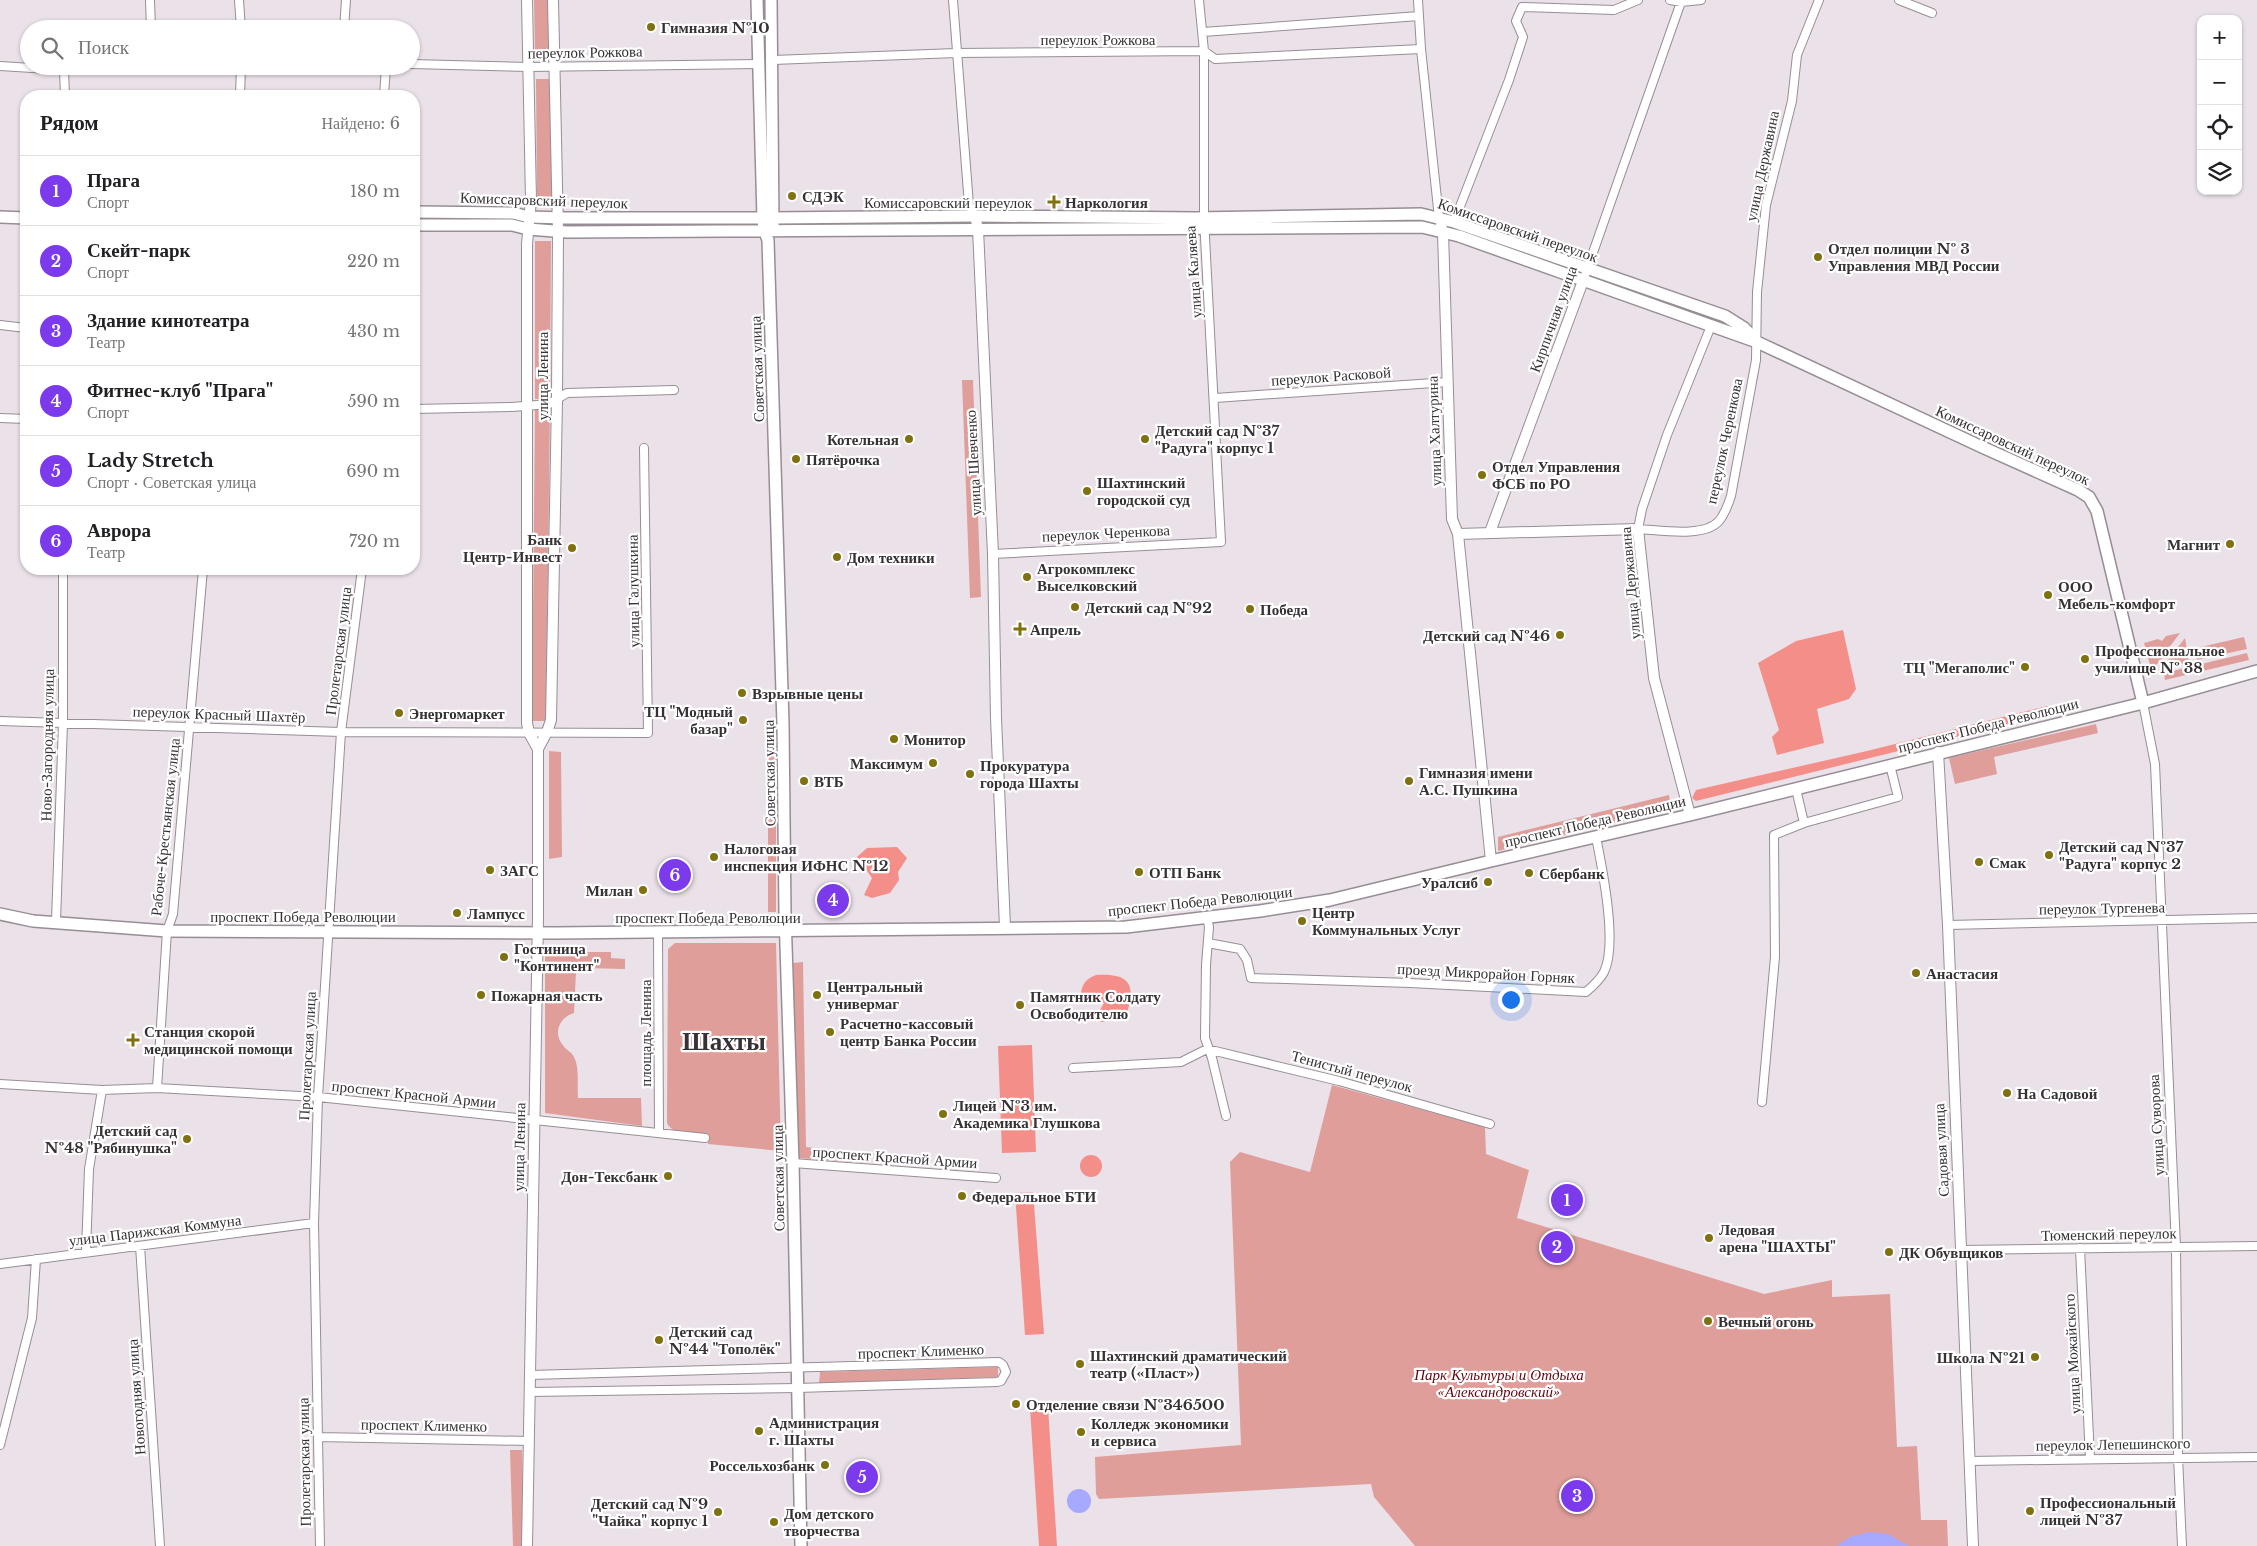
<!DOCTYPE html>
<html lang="ru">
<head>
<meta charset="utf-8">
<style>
  :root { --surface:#fff; --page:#f2f2f2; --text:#202124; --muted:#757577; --line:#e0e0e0; --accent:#7c3aed }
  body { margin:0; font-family:"Libre Baskerville",serif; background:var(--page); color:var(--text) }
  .controls { position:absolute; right:15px; top:15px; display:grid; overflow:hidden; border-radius:10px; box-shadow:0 1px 4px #0004 }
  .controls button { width:45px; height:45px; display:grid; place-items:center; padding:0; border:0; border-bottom:1px solid var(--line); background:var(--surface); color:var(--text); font:25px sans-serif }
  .you { position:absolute; left:1510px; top:999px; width:18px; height:18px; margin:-12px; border:4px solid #fff; border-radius:50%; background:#1a73e8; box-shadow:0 0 0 8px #1a73e833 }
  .badge { display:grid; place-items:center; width:32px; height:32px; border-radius:50%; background:var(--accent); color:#fff; font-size:16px; font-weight:700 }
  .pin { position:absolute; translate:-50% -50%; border:2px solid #fff; box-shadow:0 1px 5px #0006 }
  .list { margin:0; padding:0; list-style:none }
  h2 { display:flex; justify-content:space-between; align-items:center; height:65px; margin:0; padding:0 20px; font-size:21px }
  h2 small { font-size:16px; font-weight:400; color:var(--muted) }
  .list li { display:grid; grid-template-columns:32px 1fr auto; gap:15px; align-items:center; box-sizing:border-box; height:70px; padding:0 20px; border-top:1px solid var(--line) }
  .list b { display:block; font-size:19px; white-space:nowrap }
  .list p { margin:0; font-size:16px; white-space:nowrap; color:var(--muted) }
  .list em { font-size:16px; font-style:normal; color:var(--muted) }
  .icon { flex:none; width:28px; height:28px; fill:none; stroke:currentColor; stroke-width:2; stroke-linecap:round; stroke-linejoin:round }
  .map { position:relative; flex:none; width:2257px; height:1546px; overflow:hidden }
  .search { position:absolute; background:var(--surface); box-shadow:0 1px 4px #0004; left:20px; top:20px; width:400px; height:55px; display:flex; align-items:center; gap:12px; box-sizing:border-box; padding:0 18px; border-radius:28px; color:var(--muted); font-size:19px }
  .panel { position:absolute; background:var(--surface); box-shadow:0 1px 4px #0004; left:20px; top:90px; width:400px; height:485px; border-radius:20px }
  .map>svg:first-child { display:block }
  .green { fill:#df9e9a }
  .forest { fill:#f48e89 }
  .water { fill:#a7a8ff }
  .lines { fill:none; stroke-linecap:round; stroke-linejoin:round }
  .street-casing { stroke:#978e95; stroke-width:10 }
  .secondary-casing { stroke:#978e95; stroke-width:12 }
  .primary-casing { stroke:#978e95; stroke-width:14 }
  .street { stroke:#fff; stroke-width:8 }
  .secondary { stroke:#fff; stroke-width:10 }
  .primary { stroke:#fff; stroke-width:11 }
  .poi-dot { fill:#7f7010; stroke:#fff; stroke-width:2 }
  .labels { text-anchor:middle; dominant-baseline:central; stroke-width:4.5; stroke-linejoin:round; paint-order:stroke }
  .poi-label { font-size:15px; font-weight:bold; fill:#353134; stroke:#fff; text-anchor:start }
  .street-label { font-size:15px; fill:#353134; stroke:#fff }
  .park-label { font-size:15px; font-style:italic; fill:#630610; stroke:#fff }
  .town-label { font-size:25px; font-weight:bold; fill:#353134; stroke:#fff }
</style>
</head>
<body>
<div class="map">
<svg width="2257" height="1546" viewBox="0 0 2257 1546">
  <rect width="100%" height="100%" fill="#ebe1e9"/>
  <path class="green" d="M534,0h17l1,59h-17z
    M536,79h16v127h-15z
    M949,221v4l-160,1v-4z
    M570,223h181v4h-181z
    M535,241h16l-1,158h-15z
    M962,380h11l8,217 -11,1z
    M535,408l15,1 -4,312h-14z
    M2180,633l-9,12 -5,4c-1,6 -6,14 -12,17l-4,-1 -6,-22 14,-4 4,2 4,-5z
    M2244,637l3,12 -50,11 -5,-11z
    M2185,638l4,24 -23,7 -2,-3c7,-10 13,-18 21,-28z
    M2247,653l2,7 -84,20 -1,-7z
    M2096,724l2,9 -104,24 3,17 -42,10 -6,-26z
    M768,726h8v186h-8z
    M549,751l12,1 1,105 -13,2z
    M1669,795l2,14 -173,42v-14z
    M675,943h101l5,208 -73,-7 -1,-9c-13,-1 -34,1 -40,-12l1,-174z
    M545,952h66v6l14,1v10l-42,-1 -7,4 -2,41c-14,4 -21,19 -12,31 6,9 11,7 14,18 3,11 1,25 2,36h63l1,28 -97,-13z
    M803,962l3,185 65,7 -2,9 -71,-5 -5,-195z
    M1332,1085l153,42 1,27 43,16 -12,48 247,76 68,-14v17l58,-3 7,153 20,-1 4,74h26l1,26h-533l-41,-49 -3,-13 -272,15 -3,-5 -1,-37 146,-12 -11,-283 10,-10 70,20z
    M998,1367v10l-179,6 1,-11z
    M510,1450h12l1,96h-10z"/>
  <path class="forest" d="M1843,630l13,59 -7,10 -32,10 7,34 -47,12 -5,-18 7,-7 -21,-67 38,-22z
    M2047,706l4,4 -3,4 -352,87 -4,-3 4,-8 171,-39z
    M897,847l10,11 -9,14 1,8 -9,13 -18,5 -8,-3 8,-17 -15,-21 10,-9z
    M1096,975c36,-2 40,11 30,41l-24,6 -14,-5 4,-7h8l4,-7 -8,-3h-11l-4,-4c0,-12 5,-17 15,-21z
    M1032,1045l4,107 -34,1 -4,-107z
    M1080 1166a11 11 0 1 1 22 0a11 11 0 1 1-22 0Z
    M1033,1192l11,142 -19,1 -10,-142z
    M1048,1407l9,139h-18l-9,-138z"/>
  <path class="water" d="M1067 1501a12 12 0 1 1 24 0a12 12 0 1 1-24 0Z
    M1869,1532l19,2 21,12h-73l14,-9z"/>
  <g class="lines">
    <g class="street-casing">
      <path id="street" d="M150,0l1,29
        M239,0l2,29
        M953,0l16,205 6,11
        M1418,0l3,49 18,169
        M1670,0l11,2 20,-2
        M1899,0l33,13
        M344,29l2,-29
        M1203,32l216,-16
        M773,60l183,-7 248,-2 11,8 206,-10
        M411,64l118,3 230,-3
        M0,66l64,4 51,-4
        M64,70l1,26
        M240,96l1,-30
        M384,96l2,-30
        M1454,222l55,-142 14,-43 -7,-16 6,-14 92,3 24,-10
        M1583,281l98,-279
        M0,325l26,3
        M1711,326l-44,109 -25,74 -4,20c22,1 66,9 81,-8 6,-7 9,-16 12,-25l25,-136 1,-68 9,-87 26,-104 5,-46 22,-55
        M1215,398l233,-16
        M414,409l98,-2 37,-3 18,-11 107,-3
        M0,418l26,1
        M993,554l228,-12 -17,-324v-167l-5,-51
        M2143,703l12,61 21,483 2,209 4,90
        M0,721l341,11 307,1 -4,-285
        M1796,789l8,34
        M1207,917l2,10 -3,38 -1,73 7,20 14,58
        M56,921l7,-198v-154
        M1948,925l309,-7
        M658,933l1,200
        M1208,943l32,6 7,11 4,18 159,5 176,9c7,-6 14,-12 18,-20 14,-28 -2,-105 -8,-135
        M1073,1068l108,-6 26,-13 132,32 151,43
        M0,1084l102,6 55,-2 161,9 387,41
        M157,1088l10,-157 6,-17 30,-345
        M1762,1102l13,-145 -1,-122 30,-12 94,-26 -8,-32
        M793,1163l203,15
        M140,1246l20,300
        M2080,1248l10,210
        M1962,1250l295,-4
        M86,1252l3,-83 13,-79
        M0,1264l314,-41
        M530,1392l267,-4 200,-6 4,-1 5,-9 -3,-7 -4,-3 -469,13
        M318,1437l211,4
        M0,1445l32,-127 4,-59
        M1969,1461l288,-4
        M320,1546l-6,-323 4,-126 23,-365 21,-163"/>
    </g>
    <g class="secondary-casing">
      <path id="secondary" d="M527,0l4,200 -4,44v479l2,10 9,16v169l-11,628
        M975,216l3,13 15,325 3,164 9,209
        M1441,225l2,8 9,286 6,15 33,327
        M1490,532l93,-251
        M1458,534l180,-5 16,149 36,137
        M538,749l9,-17 4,-12 6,-320 1,-169 -5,-231
        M1938,752l10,173 25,621"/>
    </g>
    <g class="primary-casing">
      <path id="primary" d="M757,0l6,218 1,12 4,10 15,484 2,190 8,249 8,383
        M771,0l2,225
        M414,212l99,1 16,4 36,1h208l202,-2 220,2 226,-4 33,8 271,94 19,12 10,10
        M0,217l26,1
        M414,225h98l16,4 39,3 855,-5 37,9 298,106 225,105 96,43 11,7 8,14 46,192
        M0,914l33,7 134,10 389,2 570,-6 134,-16 70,-11 161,-39 199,-46 453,-112 114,-32"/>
    </g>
    <use href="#street" class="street"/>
    <use href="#secondary" class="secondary"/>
    <use href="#primary" class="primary"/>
  </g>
  <g class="poi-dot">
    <circle cx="651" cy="27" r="5"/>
    <circle cx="792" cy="196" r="5"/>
    <path d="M1051.5 194.5h5v5h5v5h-5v5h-5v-5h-5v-5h5z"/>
    <circle cx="1818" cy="257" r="5"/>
    <circle cx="909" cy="439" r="5"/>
    <circle cx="1145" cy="439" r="5"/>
    <circle cx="796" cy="459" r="5"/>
    <circle cx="1482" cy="475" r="5"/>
    <circle cx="1087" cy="491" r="5"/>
    <circle cx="2230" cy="544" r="5"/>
    <circle cx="572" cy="548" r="5"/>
    <circle cx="837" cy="557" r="5"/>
    <circle cx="1027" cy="577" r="5"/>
    <circle cx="2048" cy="595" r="5"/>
    <circle cx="1075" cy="607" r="5"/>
    <circle cx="1250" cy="609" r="5"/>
    <path d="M1017.5 621.5h5v5h5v5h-5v5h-5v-5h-5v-5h5z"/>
    <circle cx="1560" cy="635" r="5"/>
    <circle cx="2085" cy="659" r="5"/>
    <circle cx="2025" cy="667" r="5"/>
    <circle cx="742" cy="693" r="5"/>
    <circle cx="399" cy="713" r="5"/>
    <circle cx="743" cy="720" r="5"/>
    <circle cx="894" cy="739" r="5"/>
    <circle cx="933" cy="763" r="5"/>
    <circle cx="970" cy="774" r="5"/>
    <circle cx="804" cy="781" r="5"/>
    <circle cx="1409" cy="781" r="5"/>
    <circle cx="2049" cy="855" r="5"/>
    <circle cx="714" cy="857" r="5"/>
    <circle cx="1979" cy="862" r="5"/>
    <circle cx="490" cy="870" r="5"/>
    <circle cx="1139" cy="872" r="5"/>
    <circle cx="1529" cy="873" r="5"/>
    <circle cx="1488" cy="882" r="5"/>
    <circle cx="643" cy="890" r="5"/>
    <circle cx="457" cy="913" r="5"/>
    <circle cx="1302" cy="921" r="5"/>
    <circle cx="504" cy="957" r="5"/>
    <circle cx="1916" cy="973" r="5"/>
    <circle cx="481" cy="995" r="5"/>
    <circle cx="817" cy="995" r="5"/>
    <circle cx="1020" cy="1005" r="5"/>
    <circle cx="830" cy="1032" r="5"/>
    <path d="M130.5 1032.5h5v5h5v5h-5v5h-5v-5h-5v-5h5z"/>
    <circle cx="2007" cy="1093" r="5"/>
    <circle cx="943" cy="1114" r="5"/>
    <circle cx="187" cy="1139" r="5"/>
    <circle cx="668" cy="1176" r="5"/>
    <circle cx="962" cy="1196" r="5"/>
    <circle cx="1709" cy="1238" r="5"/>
    <circle cx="1889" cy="1252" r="5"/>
    <circle cx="1708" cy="1321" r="5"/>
    <circle cx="659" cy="1340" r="5"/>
    <circle cx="2035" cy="1357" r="5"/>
    <circle cx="1080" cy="1364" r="5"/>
    <circle cx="1016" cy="1404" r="5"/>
    <circle cx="759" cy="1431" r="5"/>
    <circle cx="1081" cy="1432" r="5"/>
    <circle cx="825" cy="1465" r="5"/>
    <circle cx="2030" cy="1511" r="5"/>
    <circle cx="718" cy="1512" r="5"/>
    <circle cx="774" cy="1522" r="5"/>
  </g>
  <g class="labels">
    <g class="poi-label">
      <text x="661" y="27">Гимназия №10</text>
      <text x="802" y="196">СДЭК</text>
      <text x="1065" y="202">Наркология</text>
      <text x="1828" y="248">Отдел полиции № 3<tspan x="1828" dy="17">Управления МВД России</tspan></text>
      <text x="1155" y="430">Детский сад №37<tspan x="1155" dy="17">"Радуга" корпус 1</tspan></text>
      <text x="899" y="439" text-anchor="end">Котельная</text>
      <text x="806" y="459">Пятёрочка</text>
      <text x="1492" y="466">Отдел Управления<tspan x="1492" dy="17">ФСБ по РО</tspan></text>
      <text x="1097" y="482">Шахтинский<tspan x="1097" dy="17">городской суд</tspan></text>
      <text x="562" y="539" text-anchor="end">Банк<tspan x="562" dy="17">Центр-Инвест</tspan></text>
      <text x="2220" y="544" text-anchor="end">Магнит</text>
      <text x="847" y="557">Дом техники</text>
      <text x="1037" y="568">Агрокомплекс<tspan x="1037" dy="17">Выселковский</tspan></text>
      <text x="2058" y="586">ООО<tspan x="2058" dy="17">Мебель-комфорт</tspan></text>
      <text x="1085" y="607">Детский сад №92</text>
      <text x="1260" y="609">Победа</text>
      <text x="1030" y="629">Апрель</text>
      <text x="1550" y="635" text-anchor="end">Детский сад №46</text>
      <text x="2095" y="650">Профессиональное<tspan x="2095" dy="17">училище № 38</tspan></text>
      <text x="2015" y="667" text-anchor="end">ТЦ "Мегаполис"</text>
      <text x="752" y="693">Взрывные цены</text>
      <text x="733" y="711" text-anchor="end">ТЦ "Модный<tspan x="733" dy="17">базар"</tspan></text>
      <text x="409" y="713">Энергомаркет</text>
      <text x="904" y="739">Монитор</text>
      <text x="923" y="763" text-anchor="end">Максимум</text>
      <text x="980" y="765">Прокуратура<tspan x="980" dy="17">города Шахты</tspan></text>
      <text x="1419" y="772">Гимназия имени<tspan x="1419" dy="17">А.С. Пушкина</tspan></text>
      <text x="814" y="781">ВТБ</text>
      <text x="2059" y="846">Детский сад №37<tspan x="2059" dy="17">"Радуга" корпус 2</tspan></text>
      <text x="724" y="848">Налоговая<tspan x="724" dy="17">инспекция ИФНС №12</tspan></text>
      <text x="1989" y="862">Смак</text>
      <text x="500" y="870">ЗАГС</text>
      <text x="1149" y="872">ОТП Банк</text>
      <text x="1539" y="873">Сбербанк</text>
      <text x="1478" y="882" text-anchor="end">Уралсиб</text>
      <text x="633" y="890" text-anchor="end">Милан</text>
      <text x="1312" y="912">Центр<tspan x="1312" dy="17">Коммунальных Услуг</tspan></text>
      <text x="467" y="913">Лампусс</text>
      <text x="514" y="948">Гостиница<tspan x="514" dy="17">"Континент"</tspan></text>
      <text x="1926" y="973">Анастасия</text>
      <text x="827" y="986">Центральный<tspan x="827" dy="17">универмаг</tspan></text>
      <text x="491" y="995">Пожарная часть</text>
      <text x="1030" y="996">Памятник Солдату<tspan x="1030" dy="17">Освободителю</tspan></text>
      <text x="840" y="1023">Расчетно-кассовый<tspan x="840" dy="17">центр Банка России</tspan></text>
      <text x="144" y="1031">Станция скорой<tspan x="144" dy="17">медицинской помощи</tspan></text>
      <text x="2017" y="1093">На Садовой</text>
      <text x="953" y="1105">Лицей №3 им.<tspan x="953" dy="17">Академика Глушкова</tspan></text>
      <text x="177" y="1130" text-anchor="end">Детский сад<tspan x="177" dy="17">№48 "Рябинушка"</tspan></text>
      <text x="658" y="1176" text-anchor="end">Дон-Тексбанк</text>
      <text x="972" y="1196">Федеральное БТИ</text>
      <text x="1719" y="1229">Ледовая<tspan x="1719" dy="17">арена "ШАХТЫ"</tspan></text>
      <text x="1899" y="1252">ДК Обувщиков</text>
      <text x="1718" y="1321">Вечный огонь</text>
      <text x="669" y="1331">Детский сад<tspan x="669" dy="17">№44 "Тополёк"</tspan></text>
      <text x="1090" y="1355">Шахтинский драматический<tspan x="1090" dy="17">театр («Пласт»)</tspan></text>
      <text x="2025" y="1357" text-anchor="end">Школа №21</text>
      <text x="1026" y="1404">Отделение связи №346500</text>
      <text x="769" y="1422">Администрация<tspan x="769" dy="17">г. Шахты</tspan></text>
      <text x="1091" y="1423">Колледж экономики<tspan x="1091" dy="17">и сервиса</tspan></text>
      <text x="815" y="1465" text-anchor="end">Россельхозбанк</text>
      <text x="2040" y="1502">Профессиональный<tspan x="2040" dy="17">лицей №37</tspan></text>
      <text x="708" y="1503" text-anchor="end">Детский сад №9<tspan x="708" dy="17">"Чайка" корпус 1</tspan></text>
      <text x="784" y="1513">Дом детского<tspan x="784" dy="17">творчества</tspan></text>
    </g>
    <g class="street-label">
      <text x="1098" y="39">переулок Рожкова</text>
      <text transform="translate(585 52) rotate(-1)">переулок Рожкова</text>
      <text transform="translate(1762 166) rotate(-78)">улица Державина</text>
      <text transform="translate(544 200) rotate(2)">Комиссаровский переулок</text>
      <text x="948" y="202">Комиссаровский переулок</text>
      <text transform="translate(1518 230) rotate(19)">Комиссаровский переулок</text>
      <text transform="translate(1193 272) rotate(-94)">улица Каляева</text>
      <text transform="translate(1553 319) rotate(-70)">Кирпичная улица</text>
      <text transform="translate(757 369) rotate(-92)">Советская улица</text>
      <text transform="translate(542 376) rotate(-90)">улица Ленина</text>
      <text transform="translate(1331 376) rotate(-4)">переулок Расковой</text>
      <text transform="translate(1434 431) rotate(-92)">улица Халтурина</text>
      <text transform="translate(1724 441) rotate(-78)">переулок Черенкова</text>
      <text transform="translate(2013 445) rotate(25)">Комиссаровский переулок</text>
      <text transform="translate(973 463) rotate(-93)">улица Шевченко</text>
      <text transform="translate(1106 533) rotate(-3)">переулок Черенкова</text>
      <text transform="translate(1630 583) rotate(-95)">улица Державина</text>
      <text transform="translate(633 591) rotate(-91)">улица Галушкина</text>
      <text transform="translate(338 651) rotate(-83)">Пролетарская улица</text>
      <text transform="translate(219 714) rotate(2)">переулок Красный Шахтёр</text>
      <text transform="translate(1988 725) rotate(-14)">проспект Победа Революции</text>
      <text transform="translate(47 745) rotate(-89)">Ново-Загородняя улица</text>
      <text transform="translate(769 773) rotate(-91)">Советская улица</text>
      <text transform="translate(1595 821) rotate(-13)">проспект Победа Революции</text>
      <text transform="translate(165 827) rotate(-84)">Рабоче-Крестьянская улица</text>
      <text transform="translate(1200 901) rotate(-6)">проспект Победа Революции</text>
      <text transform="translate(2102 908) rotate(-1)">переулок Тургенева</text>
      <text x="303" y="916">проспект Победа Революции</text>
      <text x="708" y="917">проспект Победа Революции</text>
      <text transform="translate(1486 973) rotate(3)">проезд Микрорайон Горняк</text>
      <text transform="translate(645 1033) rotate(-90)">площадь Ленина</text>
      <text transform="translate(307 1056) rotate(-87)">Пролетарская улица</text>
      <text transform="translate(1352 1071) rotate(15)">Тенистый переулок</text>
      <text transform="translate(414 1094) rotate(6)">проспект Красной Армии</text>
      <text transform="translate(2156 1125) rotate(-93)">улица Суворова</text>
      <text transform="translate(519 1147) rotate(-89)">улица Ленина</text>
      <text transform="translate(1941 1150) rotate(-93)">Садовая улица</text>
      <text transform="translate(895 1157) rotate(4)">проспект Красной Армии</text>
      <text transform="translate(778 1178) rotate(-91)">Советская улица</text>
      <text transform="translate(155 1230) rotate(-7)">улица Парижская Коммуна</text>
      <text transform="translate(2109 1234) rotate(-1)">Тюменский переулок</text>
      <text transform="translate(921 1351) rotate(-2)">проспект Клименко</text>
      <text transform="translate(2072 1354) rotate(-93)">улица Можайского</text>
      <text transform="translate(136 1397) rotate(-94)">Новогодняя улица</text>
      <text transform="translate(424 1425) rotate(1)">проспект Клименко</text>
      <text transform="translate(2113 1444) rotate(-1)">переулок Лепешинского</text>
      <text transform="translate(304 1462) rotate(-91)">Пролетарская улица</text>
    </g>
    <g class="park-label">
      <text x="1499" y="1374">Парк Культуры и Отдыха<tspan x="1499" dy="17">«Александровский»</tspan></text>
    </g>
    <g class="town-label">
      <text x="724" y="1041">Шахты</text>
    </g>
  </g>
</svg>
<div class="controls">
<button>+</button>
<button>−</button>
<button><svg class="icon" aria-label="locate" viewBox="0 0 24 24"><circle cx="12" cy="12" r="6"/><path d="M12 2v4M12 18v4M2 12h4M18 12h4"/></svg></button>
<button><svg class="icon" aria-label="layers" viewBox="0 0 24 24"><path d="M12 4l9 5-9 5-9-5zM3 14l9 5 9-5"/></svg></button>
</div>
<div class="you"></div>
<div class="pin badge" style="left:1567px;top:1200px">1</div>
<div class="pin badge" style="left:1557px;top:1247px">2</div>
<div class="pin badge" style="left:1577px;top:1496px">3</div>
<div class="pin badge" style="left:833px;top:900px">4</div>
<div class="pin badge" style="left:862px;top:1477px">5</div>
<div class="pin badge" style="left:675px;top:875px">6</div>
<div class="search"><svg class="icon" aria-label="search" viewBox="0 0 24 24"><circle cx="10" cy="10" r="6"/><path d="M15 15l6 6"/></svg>Поиск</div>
<section class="panel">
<h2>Рядом<small>Найдено: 6</small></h2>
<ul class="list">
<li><span class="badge">1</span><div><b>Прага</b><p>Спорт</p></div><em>180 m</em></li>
<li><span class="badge">2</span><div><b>Скейт-парк</b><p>Спорт</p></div><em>220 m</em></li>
<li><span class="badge">3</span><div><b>Здание кинотеатра</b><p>Театр</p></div><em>430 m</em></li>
<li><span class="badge">4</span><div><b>Фитнес-клуб &quot;Прага&quot;</b><p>Спорт</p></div><em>590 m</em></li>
<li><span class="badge">5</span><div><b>Lady Stretch</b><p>Спорт · Советская улица</p></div><em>690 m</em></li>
<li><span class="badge">6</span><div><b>Аврора</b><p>Театр</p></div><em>720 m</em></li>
</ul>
</section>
</div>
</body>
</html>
